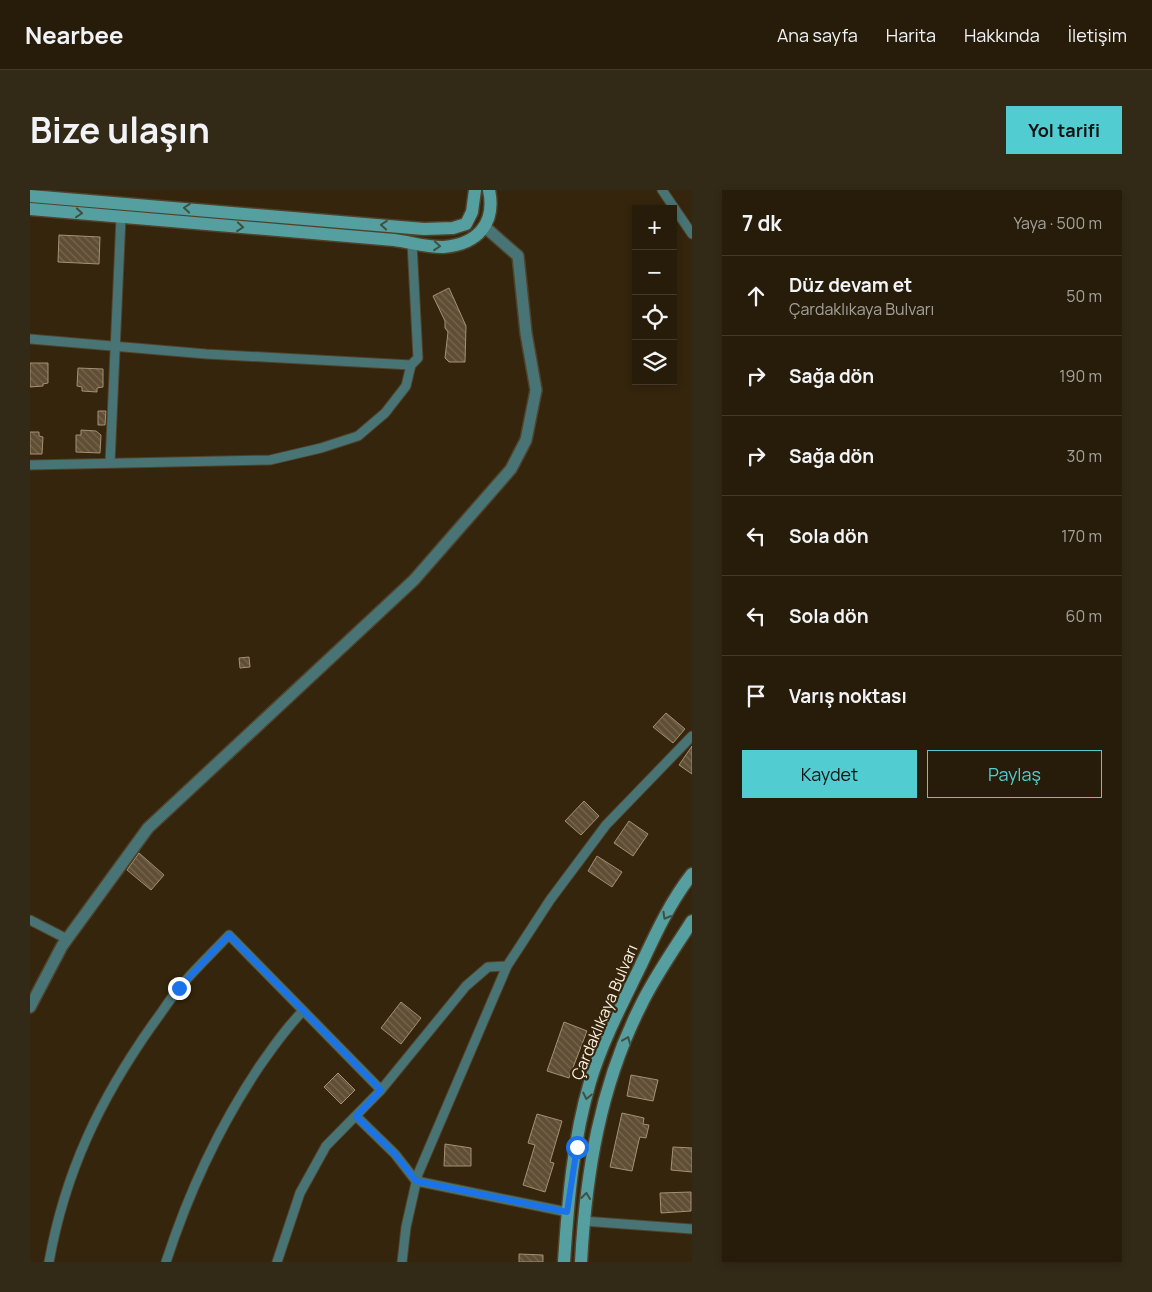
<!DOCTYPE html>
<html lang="tr">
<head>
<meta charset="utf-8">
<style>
  :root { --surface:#271c09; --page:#332917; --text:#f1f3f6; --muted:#a4a19c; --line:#433a2a; --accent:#51ccd1 }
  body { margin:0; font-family:Manrope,sans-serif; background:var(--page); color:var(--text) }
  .controls { position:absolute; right:15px; top:15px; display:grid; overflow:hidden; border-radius:0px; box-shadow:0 2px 8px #0003 }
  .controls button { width:45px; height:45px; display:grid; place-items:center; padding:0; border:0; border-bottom:1px solid var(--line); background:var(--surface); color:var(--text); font:25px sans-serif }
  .stop { position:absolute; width:15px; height:15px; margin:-11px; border:4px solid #1a73e8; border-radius:50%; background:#fff }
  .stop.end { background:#1a73e8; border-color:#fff; box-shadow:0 1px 5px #0008 }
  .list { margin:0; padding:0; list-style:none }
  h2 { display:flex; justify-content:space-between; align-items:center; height:65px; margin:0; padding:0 20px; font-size:21px }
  h2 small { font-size:16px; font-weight:400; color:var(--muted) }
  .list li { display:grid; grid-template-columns:32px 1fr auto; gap:15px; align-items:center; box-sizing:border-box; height:80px; padding:0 20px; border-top:1px solid var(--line) }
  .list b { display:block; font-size:19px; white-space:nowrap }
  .list p { margin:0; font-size:16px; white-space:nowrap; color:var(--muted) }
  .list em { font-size:16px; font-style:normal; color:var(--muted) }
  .actions { display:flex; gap:10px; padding:15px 20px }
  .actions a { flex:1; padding:11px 0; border:1px solid var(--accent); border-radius:0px; text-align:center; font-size:18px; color:var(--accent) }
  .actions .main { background:var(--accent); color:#111 }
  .icon { flex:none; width:28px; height:28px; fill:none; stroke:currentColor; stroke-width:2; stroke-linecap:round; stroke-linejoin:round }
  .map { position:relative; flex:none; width:662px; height:1072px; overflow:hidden; border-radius:0px }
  header { display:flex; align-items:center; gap:30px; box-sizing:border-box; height:70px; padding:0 25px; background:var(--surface); border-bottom:1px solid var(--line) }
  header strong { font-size:24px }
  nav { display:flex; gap:28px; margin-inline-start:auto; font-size:18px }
  .intro { display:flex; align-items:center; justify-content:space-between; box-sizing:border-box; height:120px; padding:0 30px }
  h1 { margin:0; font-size:35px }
  .button { padding:12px 22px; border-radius:0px; background:var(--accent); color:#111; font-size:18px; font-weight:700 }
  main { display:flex; gap:30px; padding:0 30px }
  aside { flex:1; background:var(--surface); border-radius:0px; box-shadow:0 2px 8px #0003 }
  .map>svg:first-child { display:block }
  .building { fill:url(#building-back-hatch); stroke:#a49176 }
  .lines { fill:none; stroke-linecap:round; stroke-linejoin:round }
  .minor-casing { stroke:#50422a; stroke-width:11 }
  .tertiary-casing { stroke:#50422a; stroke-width:14 }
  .secondary-casing { stroke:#50422a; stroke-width:15 }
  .minor { stroke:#487475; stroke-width:9 }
  .tertiary { stroke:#487475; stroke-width:11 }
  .secondary { stroke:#569fa1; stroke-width:12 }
  .oneway { stroke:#405040 }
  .route { stroke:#1a73e8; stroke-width:6 }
  .labels { text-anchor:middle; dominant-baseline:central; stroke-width:4.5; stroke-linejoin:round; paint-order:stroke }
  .street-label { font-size:16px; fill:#fdf2e4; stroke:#34250c }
</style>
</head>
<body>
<header>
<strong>Nearbee</strong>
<nav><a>Ana sayfa</a><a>Harita</a><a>Hakkında</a><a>İletişim</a></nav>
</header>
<div class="intro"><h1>Bize ulaşın</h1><a class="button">Yol tarifi</a></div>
<main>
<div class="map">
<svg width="662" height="1072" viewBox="0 0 662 1072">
  <defs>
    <pattern id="building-back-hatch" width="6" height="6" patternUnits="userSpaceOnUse" patternTransform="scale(1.25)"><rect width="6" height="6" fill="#5f4d34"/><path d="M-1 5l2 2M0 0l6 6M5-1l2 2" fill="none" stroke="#776751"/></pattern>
  </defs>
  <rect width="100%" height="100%" fill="#34250c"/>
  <path class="building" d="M29,45l41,2 -1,27 -41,-2z
    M419,98l17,38 -1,36h-16l-4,-4 3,-26 -3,-4v-7l-12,-25z
    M0,173h18v20l-5,1v2l-13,1z
    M48,178l25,1v18l-6,1v4l-15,-1v-4l-5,-1z
    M68,221h8l-1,14h-7z
    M51,240l15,1 5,4 -1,18 -24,-1v-17h5z
    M0,242h9v4l4,1 -1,17h-12z
    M219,467l1,10 -10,1 -1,-10z
    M636,523l19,16 -12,14 -20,-16z
    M662,556v28l-13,-9z
    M554,611l15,15 -18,19 -16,-14z
    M599,631l19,13 -15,22 -19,-13z
    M109,663l25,22 -13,15 -24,-20z
    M567,666l25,16 -10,15 -24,-16z
    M371,812l20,16 -20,26 -20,-16z
    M534,832l23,9 -18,47 -22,-7z
    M308,883l17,17 -14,14 -17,-17z
    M601,885l27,5 -5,21 -26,-5z
    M592,923l22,5 -1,6 6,1 -3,13 -6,-1 -1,3 -7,31 -22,-4z
    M507,924l25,7 -12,41 4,1 -9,29 -22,-7 12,-40 -7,-2z
    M415,954l26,4v18h-27z
    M643,957l19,1v24l-21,-2z
    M661,1002v19l-30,2 -1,-20z
    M489,1064l24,1v7h-24z"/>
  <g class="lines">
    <g class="minor-casing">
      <path id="minor" d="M632,0l30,44
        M0,149l176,15 205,11 7,-7 -6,-115
        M80,273l11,-246
        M0,275l240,-5 51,-12 37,-12 27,-23 21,-27 5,-21
        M0,730l37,19
        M326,926l39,38 21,27 151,31
        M553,1031l109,8
        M19,1072c16,-90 51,-163 104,-238 9,-12 17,-25 27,-37 15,-18 33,-35 49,-52l152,155
        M136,1072c22,-68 53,-135 93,-195 14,-20 27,-39 44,-56
        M247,1072l23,-69 26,-47 55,-56 85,-104 22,-19 19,-1
        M372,1072l4,-35 12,-53 89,-208 43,-66 56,-75 86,-89"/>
    </g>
    <g class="tertiary-casing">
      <path id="tertiary" d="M0,817l32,-61 86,-118 266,-248 97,-111 15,-29 10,-50 -10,-57 -8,-77 -33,-29"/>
    </g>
    <g class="secondary-casing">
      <path id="secondary" d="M0,6l394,33 29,-1 13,-4 6,-12 3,-22
        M0,19l364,31c16,2 35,8 50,7 34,-3 52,-24 45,-57
        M534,1072c4,-60 9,-123 26,-180 12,-40 32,-78 50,-115 15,-32 30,-65 52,-93
        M551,1072c5,-90 19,-176 60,-257 14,-29 34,-57 51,-84"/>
    </g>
    <use href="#minor" class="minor"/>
    <use href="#tertiary" class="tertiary"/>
    <use href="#secondary" class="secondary"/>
  </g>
  <defs><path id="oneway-chevron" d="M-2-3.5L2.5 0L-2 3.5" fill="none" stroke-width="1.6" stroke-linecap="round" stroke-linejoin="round" transform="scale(1.25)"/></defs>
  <g class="oneway">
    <use href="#oneway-chevron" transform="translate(157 18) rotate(-175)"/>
    <use href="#oneway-chevron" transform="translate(49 23) rotate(5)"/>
    <use href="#oneway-chevron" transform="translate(354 35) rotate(-175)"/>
    <use href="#oneway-chevron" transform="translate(210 37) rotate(5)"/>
    <use href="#oneway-chevron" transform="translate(407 56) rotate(5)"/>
    <use href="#oneway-chevron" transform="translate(636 726) rotate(120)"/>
    <use href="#oneway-chevron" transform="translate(597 850) rotate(-68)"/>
    <use href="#oneway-chevron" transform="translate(557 906) rotate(102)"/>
    <use href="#oneway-chevron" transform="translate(556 1006) rotate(-83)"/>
  </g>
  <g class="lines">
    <path class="route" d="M149,798l50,-53 152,155 -25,26 39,38 21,27 151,31 10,-65"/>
  </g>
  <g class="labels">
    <g class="street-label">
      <text transform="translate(574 822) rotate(-67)">Çardaklıkaya Bulvarı</text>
    </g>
  </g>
</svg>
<div class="controls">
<button>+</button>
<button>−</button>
<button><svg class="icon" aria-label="locate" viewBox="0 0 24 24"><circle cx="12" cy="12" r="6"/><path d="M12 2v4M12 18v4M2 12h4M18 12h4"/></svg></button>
<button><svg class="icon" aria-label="layers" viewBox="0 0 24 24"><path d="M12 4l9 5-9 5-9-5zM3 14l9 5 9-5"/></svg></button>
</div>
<div class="stop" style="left:547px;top:957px"></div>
<div class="stop end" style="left:149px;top:798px"></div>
</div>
<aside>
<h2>7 dk<small>Yaya · 500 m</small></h2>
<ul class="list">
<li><svg class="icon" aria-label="ahead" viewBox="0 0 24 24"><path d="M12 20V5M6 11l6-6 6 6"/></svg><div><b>Düz devam et</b><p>Çardaklıkaya Bulvarı</p></div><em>50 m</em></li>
<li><svg class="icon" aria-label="right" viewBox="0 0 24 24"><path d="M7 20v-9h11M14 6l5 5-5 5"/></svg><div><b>Sağa dön</b></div><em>190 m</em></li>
<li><svg class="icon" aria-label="right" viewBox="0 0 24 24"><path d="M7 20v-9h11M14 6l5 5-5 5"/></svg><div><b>Sağa dön</b></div><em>30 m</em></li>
<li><svg class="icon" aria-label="left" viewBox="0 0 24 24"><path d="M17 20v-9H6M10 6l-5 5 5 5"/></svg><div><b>Sola dön</b></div><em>170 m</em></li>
<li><svg class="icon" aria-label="left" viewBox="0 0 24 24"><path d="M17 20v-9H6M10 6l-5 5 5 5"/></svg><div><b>Sola dön</b></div><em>60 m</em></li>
<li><svg class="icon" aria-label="arrive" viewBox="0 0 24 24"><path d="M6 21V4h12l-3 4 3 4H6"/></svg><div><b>Varış noktası</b></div></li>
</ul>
<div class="actions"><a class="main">Kaydet</a><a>Paylaş</a></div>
</aside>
</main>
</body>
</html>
